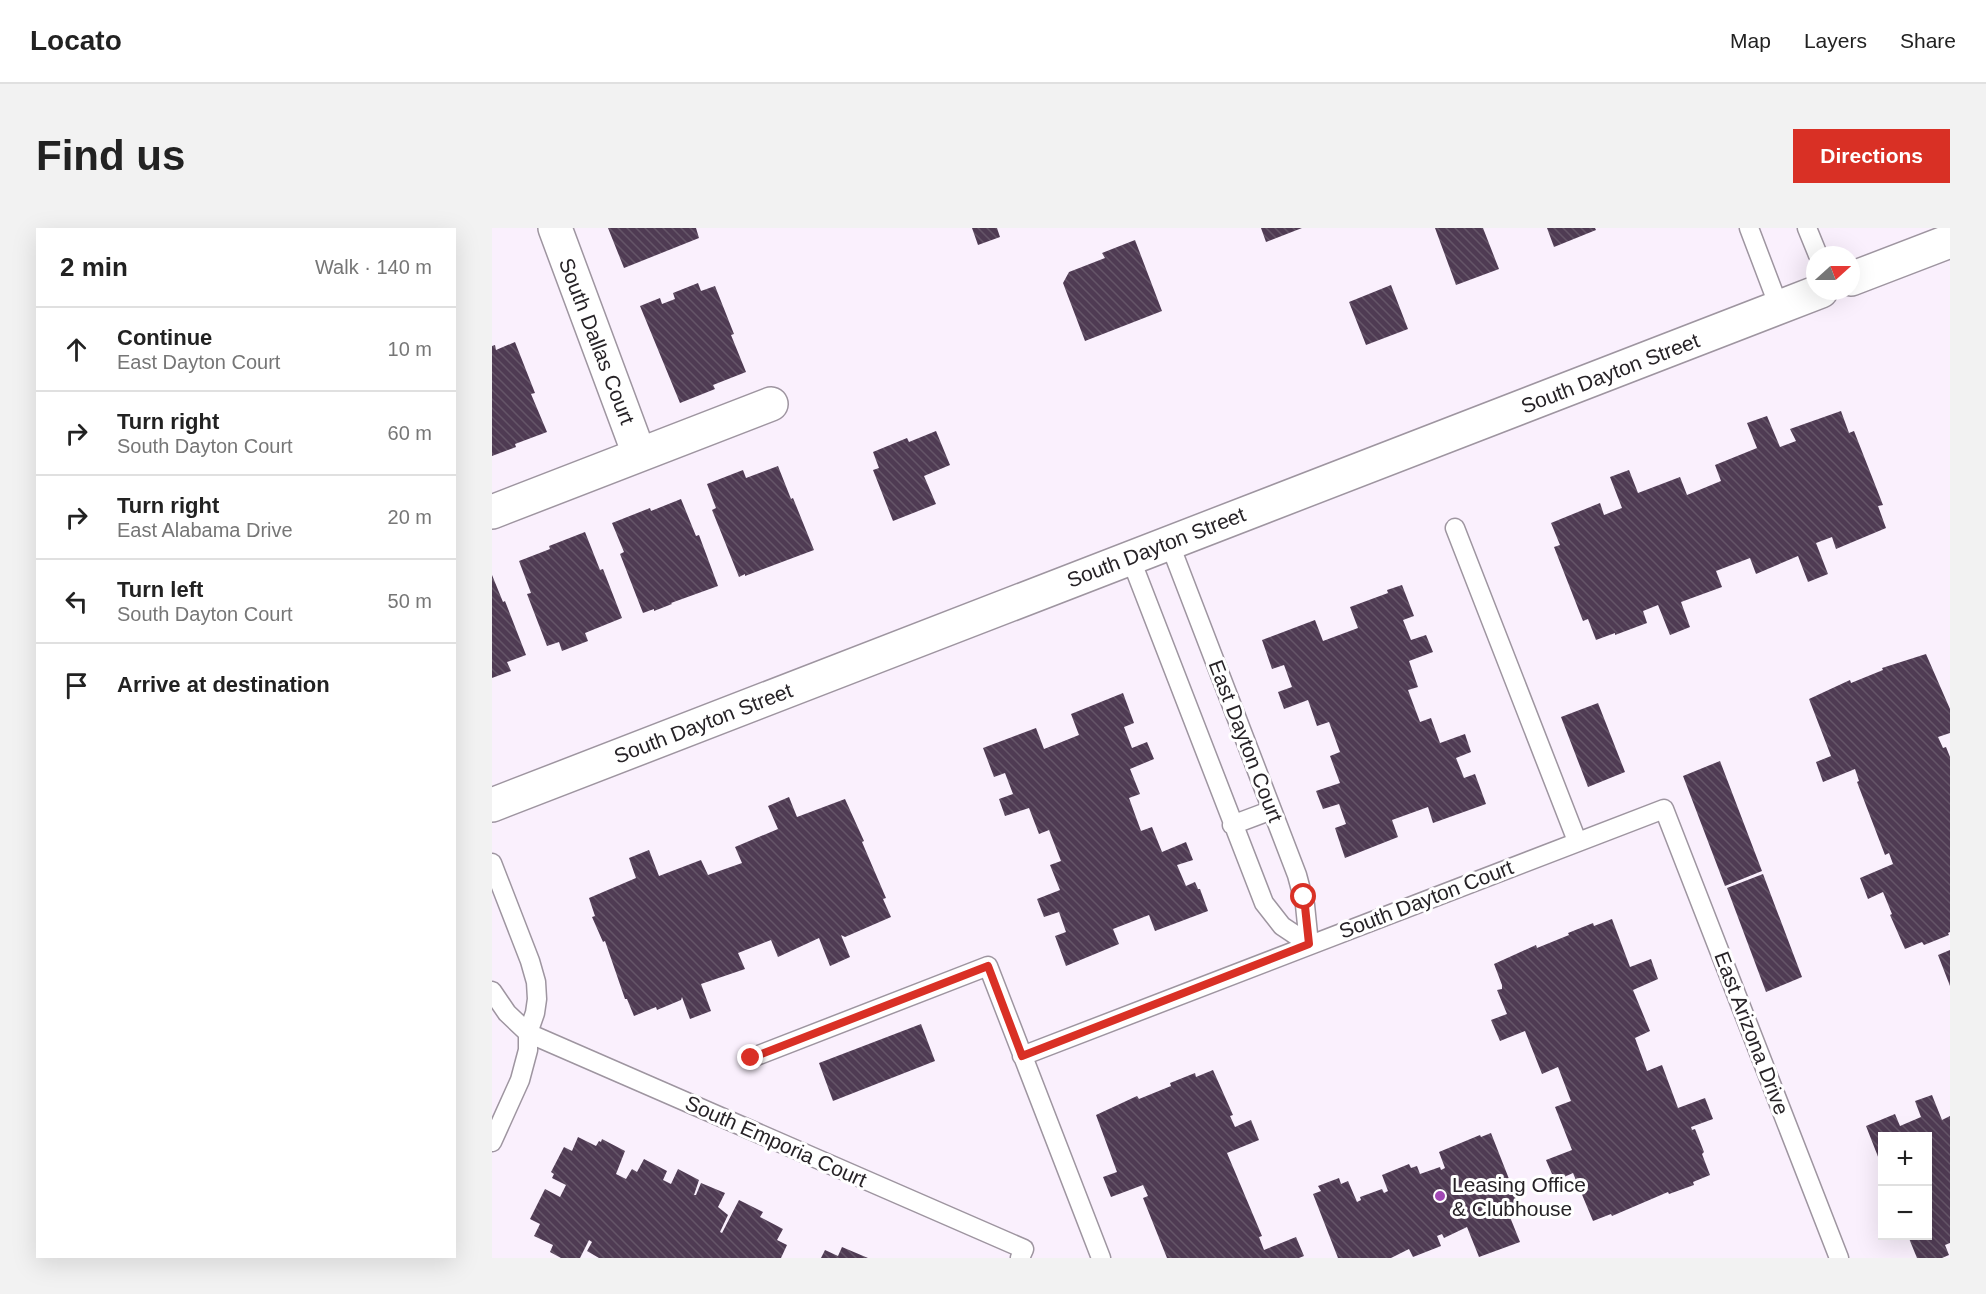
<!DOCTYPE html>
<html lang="en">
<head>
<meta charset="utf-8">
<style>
  :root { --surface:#fff; --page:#f2f2f2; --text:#222; --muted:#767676; --line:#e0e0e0; --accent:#d93025 }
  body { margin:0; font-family:Helvetica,sans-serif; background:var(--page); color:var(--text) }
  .controls { position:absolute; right:18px; bottom:18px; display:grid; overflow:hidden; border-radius:0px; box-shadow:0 6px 24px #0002 }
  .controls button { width:54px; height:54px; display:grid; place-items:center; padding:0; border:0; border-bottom:2px solid var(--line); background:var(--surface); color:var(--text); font:30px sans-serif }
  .compass { position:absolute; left:1314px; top:18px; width:54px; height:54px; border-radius:50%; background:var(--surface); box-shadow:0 6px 24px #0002; rotate:69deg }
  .stop { position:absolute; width:18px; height:18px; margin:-14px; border:4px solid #d93025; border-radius:50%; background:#fff }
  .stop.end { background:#d93025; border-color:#fff; box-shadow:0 2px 6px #0008 }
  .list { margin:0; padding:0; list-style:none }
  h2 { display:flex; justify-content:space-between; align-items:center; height:78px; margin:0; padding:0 24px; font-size:26px }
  h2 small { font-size:20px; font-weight:400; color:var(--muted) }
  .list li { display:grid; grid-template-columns:39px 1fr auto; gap:18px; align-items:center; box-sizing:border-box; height:84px; padding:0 24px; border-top:2px solid var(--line) }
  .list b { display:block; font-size:22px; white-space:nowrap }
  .list p { margin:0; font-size:20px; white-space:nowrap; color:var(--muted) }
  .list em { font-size:20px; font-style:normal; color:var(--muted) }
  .icon { flex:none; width:33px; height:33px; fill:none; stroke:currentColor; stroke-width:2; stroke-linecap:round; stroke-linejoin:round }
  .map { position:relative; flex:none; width:1458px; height:1030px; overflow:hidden; border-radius:0px }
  header { display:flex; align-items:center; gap:36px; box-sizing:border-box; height:84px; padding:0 30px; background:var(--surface); border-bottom:2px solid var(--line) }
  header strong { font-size:28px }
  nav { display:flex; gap:33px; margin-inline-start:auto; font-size:21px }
  .intro { display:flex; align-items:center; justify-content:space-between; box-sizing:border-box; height:144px; padding:0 36px }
  h1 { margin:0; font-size:42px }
  .button { padding:15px 27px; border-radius:0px; background:var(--accent); color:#fff; font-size:21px; font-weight:700 }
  main { display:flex; gap:36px; padding:0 36px }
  aside { flex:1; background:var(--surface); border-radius:0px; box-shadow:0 6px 24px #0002 }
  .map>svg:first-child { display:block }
  .building { fill:url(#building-back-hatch) }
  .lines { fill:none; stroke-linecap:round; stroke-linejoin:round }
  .lane-casing { stroke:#9e95a0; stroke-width:21 }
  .street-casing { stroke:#9e95a0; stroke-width:36 }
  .secondary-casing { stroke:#9e95a0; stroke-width:36 }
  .lane { stroke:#fff; stroke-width:18 }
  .street { stroke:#fff; stroke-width:33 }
  .secondary { stroke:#fff; stroke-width:33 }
  .route { stroke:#d93025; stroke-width:8 }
  .poi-dot { fill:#a148b4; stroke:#fff; stroke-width:2 }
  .labels { text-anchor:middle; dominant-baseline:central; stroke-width:6; stroke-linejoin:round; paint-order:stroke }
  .street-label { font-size:21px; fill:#272327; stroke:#fff }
  .poi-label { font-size:21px; fill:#272327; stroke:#fff; text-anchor:start }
</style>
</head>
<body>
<header>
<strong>Locato</strong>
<nav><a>Map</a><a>Layers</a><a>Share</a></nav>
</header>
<div class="intro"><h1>Find us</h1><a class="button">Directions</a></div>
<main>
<aside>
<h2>2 min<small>Walk · 140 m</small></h2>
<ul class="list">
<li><svg class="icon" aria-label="ahead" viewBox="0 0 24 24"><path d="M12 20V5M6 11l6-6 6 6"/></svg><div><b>Continue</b><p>East Dayton Court</p></div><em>10 m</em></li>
<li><svg class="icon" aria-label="right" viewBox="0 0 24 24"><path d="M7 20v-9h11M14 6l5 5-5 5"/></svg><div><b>Turn right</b><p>South Dayton Court</p></div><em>60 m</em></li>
<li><svg class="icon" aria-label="right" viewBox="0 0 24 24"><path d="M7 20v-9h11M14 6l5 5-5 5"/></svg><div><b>Turn right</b><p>East Alabama Drive</p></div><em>20 m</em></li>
<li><svg class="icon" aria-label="left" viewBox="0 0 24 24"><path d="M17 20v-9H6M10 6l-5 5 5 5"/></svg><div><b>Turn left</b><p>South Dayton Court</p></div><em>50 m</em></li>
<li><svg class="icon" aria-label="arrive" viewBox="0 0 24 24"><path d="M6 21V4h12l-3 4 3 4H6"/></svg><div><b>Arrive at destination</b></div></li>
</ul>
</aside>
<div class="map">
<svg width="1458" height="1030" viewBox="0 0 1458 1030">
  <defs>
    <pattern id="building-back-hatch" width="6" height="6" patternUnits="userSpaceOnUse" patternTransform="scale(1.5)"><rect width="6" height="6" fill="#4f3b53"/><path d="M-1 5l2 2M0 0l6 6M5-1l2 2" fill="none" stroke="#655568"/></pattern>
  </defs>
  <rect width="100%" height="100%" fill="#faf0fd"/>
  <path class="building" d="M116,0h88l3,10 -75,30z
    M480,0h25l3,9 -22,8z
    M769,0h41l-36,14z
    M943,0h48l16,41 -43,16z
    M1055,0h48l1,2 -42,17z
    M643,12l27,71 -77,30 -22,-58 6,-11 36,-14 -3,-5z
    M206,55l3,8 14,-5 19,48 -3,1 15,37 -33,13 2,4 -35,14 -40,-97 20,-8 2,6 13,-5 -2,-6z
    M899,57l17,44 -42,16 -17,-43z
    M23,114l20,51 -4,1 16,38 -32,12 1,3 -24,9v-110l3,-1 1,5z
    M1349,183l8,22 5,-2 29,74 -5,1 8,22 -50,21 -4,-12 -16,6 12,31 -20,8 -10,-26 -42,18 -6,-16 -34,13 6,16 -41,15 9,25 -20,8 -12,-30 -15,6 4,12 -32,12v-2l-19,7 -8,-21 -5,2 -29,-74 6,-2 -9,-22 49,-20 4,12 18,-7 -12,-31 19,-7 9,23 42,-16 7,18 34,-14 -6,-16 42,-17 -10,-25 20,-7 13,31 16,-6 -6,-12z
    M444,203l14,34 -26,11 12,28 -43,17 -20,-51 6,-2 -6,-16 34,-14 2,4z
    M286,238l13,33 2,-1 21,52 -69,26v-2l-6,3 -27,-67 4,-2 -9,-24 36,-14 3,8z
    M189,271l15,37 3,-1 19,51 -47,17 1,1 -18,7v-2l-11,4 -23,-59 4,-2 -12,-29 38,-15 1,3z
    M93,304l15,38 3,-1 19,49 -37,15 3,8 -26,10 -3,-9 -12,4 -20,-52 4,-1 -12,-32 31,-12 -1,-3z
    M0,347l11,27 2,-1 21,54 -19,7 4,9 -19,7z
    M910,357l12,31 -11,4 8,20 15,-5 7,17 -24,9 9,26 -10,3 12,32 11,-4 9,25 25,-9 6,18 -15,6 8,20 11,-4 11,30 -53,19 -5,-16 -36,13 6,17 -53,21 -10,-30 11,-4 -7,-20 -16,5 -7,-18 24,-8 -10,-27 10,-4 -11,-30 -12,4 -9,-26 -24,9 -6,-17 14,-5 -8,-22 -12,4 -10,-29 53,-20 8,21 35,-13 -8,-21 38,-14 -1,-3z
    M1434,426l24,55v24l-12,4 5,11 3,-1 4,10v175l-2,1 1,2 -25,10 -2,-3 -17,7 -15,-34 2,-1 -9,-22 -15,7 -8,-21 33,-14 -4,-11 -4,2 -28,-73 2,-1 -4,-12 -32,13 -7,-20 15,-6 -22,-57 41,-19 1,3 32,-13 -1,-2z
    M631,465l11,30 -10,4 8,21 15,-6 7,17 -24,10 10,25 -11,4 12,33 11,-4 10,25 24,-10 7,18 -16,5 9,21 9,-4 3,7h2l8,22 -53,20 -6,-16 -36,14 6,15 -53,22 -11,-30 11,-4 -7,-20 -15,5 -7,-18 23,-9 -10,-25 11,-4 -12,-31 -10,4 -10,-26 -24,8 -6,-17 14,-5 -8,-21 -11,4 -11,-29 53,-20 8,21 35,-14 -8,-21z
    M1106,475l27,69 -37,15 -27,-70z
    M1228,533l42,110 -37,15 -42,-110z
    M297,569l8,20 48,-18 19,42 -2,1 24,56 -3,1 8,18 -46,20 -4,-2 9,22 -20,9 -11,-28 -41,19 -7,-17 -33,13 7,16 -44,15 10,27 -21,8 -8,-22 -1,3 -24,10 -1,-3 -22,9 -7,-17h-2l-20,-58 -2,1 -11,-25 3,-1 -6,-18 47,-20 -7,-20 20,-8 10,26 42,-16 7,15 34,-12 -7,-16 43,-18 -10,-23z
    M1271,646l39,103 -36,15 -39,-104z
    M1120,691l18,48 21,-8 7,20 -25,11 17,41 -15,7 12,33 15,-6 16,43 27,-10 8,21 -22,8 1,3 3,-1 9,23 -2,2 8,21 -17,7 1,3 -25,9 -1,-2 -56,24 -1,-2 -18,7 -20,-48 -18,8 -9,-21 26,-10 -17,-43 16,-6 -13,-34 -16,7 -17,-43 -25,10 -9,-21 16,-6 -10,-24 5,-1v-4l-8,-21 42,-19 1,3 32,-13 -1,-2 25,-10 1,3z
    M1458,722v36l-12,-31z
    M429,796l14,37 -102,40 -14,-38z
    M721,842l20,45 -3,1 5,11 16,-7 8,20 -32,13 35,83 -3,1 5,13 32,-13 8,19 -5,2h-132l-24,-60 5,-2 -5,-11 -32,12 -8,-20 14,-5 -21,-57 41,-19 2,3 32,-13 -1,-3 25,-10 1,4z
    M1440,867l10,25 8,-4v127l-5,2 4,10 -7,3h-25l-9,-22h20v-100h-46v31l-16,-41 29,-12 5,12 21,-9 -6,-16z
    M999,905l29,74 -12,5 12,30 -41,15 -12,-30 -23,11 -2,-4 -5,2 4,10 -28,11 -4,-8 -18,9h-53l-25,-64 8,-3 -3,-5 21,-8 2,6 7,-3 9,21 4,-2 -1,-3 22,-8 2,4 4,-2 -6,-16 27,-11 2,4 6,-2 3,8 20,-7 1,3 4,-2 -6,-16 41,-17 1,2z
    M86,909l18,9 3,-5 2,1 1,-3 23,12 -9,23 10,5 6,-10 5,3 7,-13 23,12 -4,9 8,4 7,-15 21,11 -5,15h2l5,-12 24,10 -7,14 10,8 -8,17 2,1 17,-33 24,12 -3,5 23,12 -6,11 10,5 -6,13h-182l-12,-7 5,-9 -3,-2 -9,18h-19l-11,-6 3,-7 -19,-9 6,-12 -10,-5 15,-30 15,8 6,-12 -14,-7 2,-4 -3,-2 13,-25 8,4z
    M350,1019l26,11h-47l4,-8 13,6z"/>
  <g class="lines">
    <g class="lane-casing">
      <path id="lane" d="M1257,0l30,79
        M1315,0l11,27
        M963,300l122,313
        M677,314l128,333 8,30 4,39
        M638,329l134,346 18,23 27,18
        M740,597l40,-15
        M0,635l38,98 6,21 1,17 -2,14 -7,20v17l-8,30 -28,62
        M0,763l15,22 21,20 496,216 -4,9
        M530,828l642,-247 175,449
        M259,830l237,-92 113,292"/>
    </g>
    <g class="street-casing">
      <path id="street" d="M63,0l84,226
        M0,284l279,-108"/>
    </g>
    <g class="secondary-casing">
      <path id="secondary" d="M1359,51l99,-38
        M0,577l1329,-514"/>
    </g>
    <use href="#lane" class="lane"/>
    <use href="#street" class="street"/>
    <use href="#secondary" class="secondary"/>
  </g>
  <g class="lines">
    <path class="route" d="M259,830l237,-92 34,90 287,-112 -5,-47"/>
  </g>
  <circle class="poi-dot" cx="948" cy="968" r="6"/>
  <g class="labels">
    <g class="street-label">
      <text transform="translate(105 113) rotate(69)">South Dallas Court</text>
      <text transform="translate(1118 145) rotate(-21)">South Dayton Street</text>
      <text transform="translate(664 319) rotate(-21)">South Dayton Street</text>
      <text transform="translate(211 495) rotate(-21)">South Dayton Street</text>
      <text transform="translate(754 513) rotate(69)">East Dayton Court</text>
      <text transform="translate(934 671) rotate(-21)">South Dayton Court</text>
      <text transform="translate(1260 805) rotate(69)">East Arizona Drive</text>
      <text transform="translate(284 913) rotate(24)">South Emporia Court</text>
    </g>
    <g class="poi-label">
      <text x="960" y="956">Leasing Office<tspan x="960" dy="24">&amp; Clubhouse</tspan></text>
    </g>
  </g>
</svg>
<div class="controls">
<button>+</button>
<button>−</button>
</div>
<svg class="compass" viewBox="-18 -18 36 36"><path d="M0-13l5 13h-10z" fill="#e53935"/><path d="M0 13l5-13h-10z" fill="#767676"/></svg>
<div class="stop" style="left:812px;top:669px"></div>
<div class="stop end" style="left:259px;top:830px"></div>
</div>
</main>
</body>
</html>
